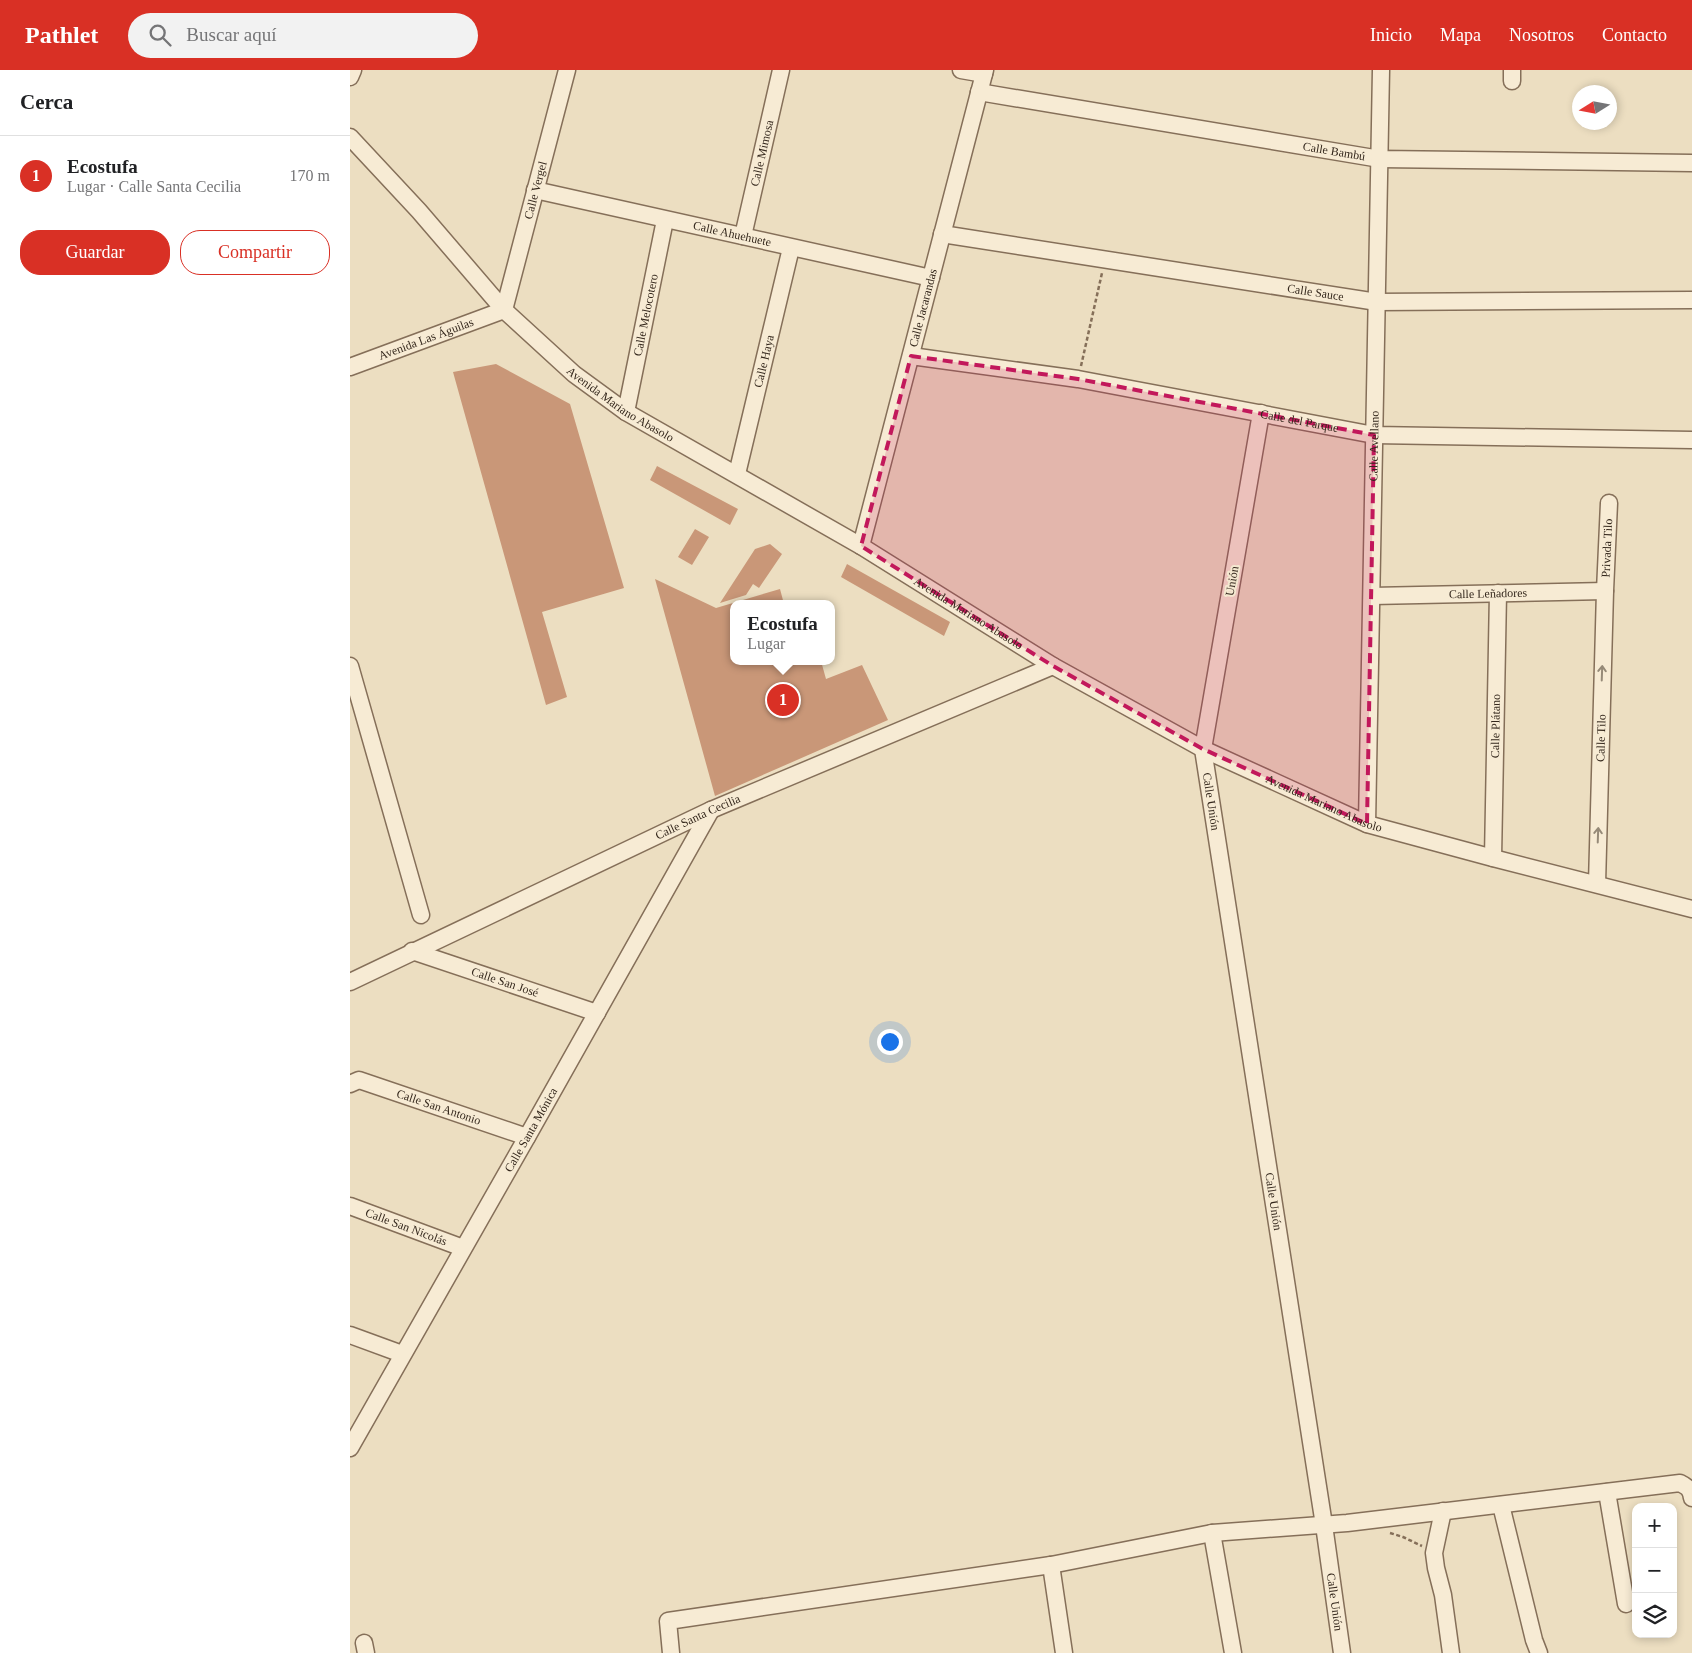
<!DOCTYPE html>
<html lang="es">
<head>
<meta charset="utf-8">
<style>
  :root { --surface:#fff; --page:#f2f2f2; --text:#202124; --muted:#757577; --line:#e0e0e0; --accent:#d93025 }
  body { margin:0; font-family:"Times New Roman",serif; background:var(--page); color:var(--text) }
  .controls { position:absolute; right:15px; bottom:15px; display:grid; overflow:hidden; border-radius:10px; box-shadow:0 2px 8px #0003 }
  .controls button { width:45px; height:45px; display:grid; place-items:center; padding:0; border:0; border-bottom:1px solid var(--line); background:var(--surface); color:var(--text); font:25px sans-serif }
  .compass { position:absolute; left:1222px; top:15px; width:45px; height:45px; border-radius:50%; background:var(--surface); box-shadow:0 2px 8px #0003; rotate:259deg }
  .you { position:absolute; left:539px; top:971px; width:18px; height:18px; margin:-12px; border:4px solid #fff; border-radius:50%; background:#1a73e8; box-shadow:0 0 0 8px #1a73e833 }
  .badge { display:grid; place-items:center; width:32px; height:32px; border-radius:50%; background:var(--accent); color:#fff; font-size:16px; font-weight:700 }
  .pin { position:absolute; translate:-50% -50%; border:2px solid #fff; box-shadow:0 1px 5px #0006 }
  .popup { position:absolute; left:380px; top:530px; width:105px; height:65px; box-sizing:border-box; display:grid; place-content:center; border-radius:10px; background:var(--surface); filter:drop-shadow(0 1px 4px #0005); font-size:16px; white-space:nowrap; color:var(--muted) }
  .popup b { font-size:19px; color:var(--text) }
  .popup::after { content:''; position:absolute; left:50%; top:100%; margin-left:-10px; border:10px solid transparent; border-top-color:var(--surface) }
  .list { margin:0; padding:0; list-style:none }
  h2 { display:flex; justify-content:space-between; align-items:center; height:65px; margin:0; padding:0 20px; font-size:21px }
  h2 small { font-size:16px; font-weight:400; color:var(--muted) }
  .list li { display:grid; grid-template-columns:32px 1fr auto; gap:15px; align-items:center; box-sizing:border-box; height:80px; padding:0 20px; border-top:1px solid var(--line) }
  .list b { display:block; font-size:19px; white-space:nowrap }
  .list p { margin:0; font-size:16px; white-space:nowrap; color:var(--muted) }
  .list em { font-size:16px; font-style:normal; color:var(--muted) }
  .actions { display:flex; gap:10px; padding:15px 20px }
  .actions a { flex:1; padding:11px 0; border:1px solid var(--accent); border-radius:20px; text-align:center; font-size:18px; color:var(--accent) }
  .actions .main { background:var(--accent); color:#fff }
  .icon { flex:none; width:28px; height:28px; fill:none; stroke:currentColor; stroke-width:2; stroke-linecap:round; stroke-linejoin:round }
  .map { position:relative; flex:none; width:1342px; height:1583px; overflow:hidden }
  header { display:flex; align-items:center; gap:30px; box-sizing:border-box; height:70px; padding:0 25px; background:var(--accent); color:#fff }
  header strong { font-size:24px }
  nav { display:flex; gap:28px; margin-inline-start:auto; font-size:18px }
  .search { width:350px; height:45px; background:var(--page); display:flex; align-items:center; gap:12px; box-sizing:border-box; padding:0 18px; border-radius:28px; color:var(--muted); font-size:19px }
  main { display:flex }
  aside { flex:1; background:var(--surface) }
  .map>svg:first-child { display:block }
  .building { fill:#c99778 }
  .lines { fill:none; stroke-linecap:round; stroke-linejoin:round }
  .minor-casing { stroke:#856f59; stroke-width:19 }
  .path { stroke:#856f59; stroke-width:2.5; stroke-dasharray:4 2.5; stroke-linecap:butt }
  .minor { stroke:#f7ebd4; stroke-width:16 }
  .oneway { stroke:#968a78 }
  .marked { fill:#c2185b; fill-opacity:0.2; stroke:#c2185b; stroke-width:4; stroke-dasharray:10 6; stroke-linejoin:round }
  .labels { text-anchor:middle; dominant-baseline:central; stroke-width:4; stroke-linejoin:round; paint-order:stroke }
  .street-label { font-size:12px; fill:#35281d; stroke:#f4e8d0 }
</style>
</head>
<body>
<header>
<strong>Pathlet</strong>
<div class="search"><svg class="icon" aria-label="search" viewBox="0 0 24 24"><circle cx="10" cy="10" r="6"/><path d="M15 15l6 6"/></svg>Buscar aquí</div>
<nav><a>Inicio</a><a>Mapa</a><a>Nosotros</a><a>Contacto</a></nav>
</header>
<main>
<aside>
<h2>Cerca<small></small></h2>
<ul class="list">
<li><span class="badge">1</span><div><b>Ecostufa</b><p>Lugar · Calle Santa Cecilia</p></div><em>170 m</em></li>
</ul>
<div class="actions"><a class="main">Guardar</a><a>Compartir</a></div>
</aside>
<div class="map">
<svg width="1342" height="1583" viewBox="0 0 1342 1583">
  <rect width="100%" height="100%" fill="#ecdec1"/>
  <path class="building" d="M146,294l74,40 54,184 -82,24 25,85 -21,8 -93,-333z
    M307,396l81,43 -8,16 -80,-45z
    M345,459l14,8 -17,28 -14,-8z
    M420,474l12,10 -23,34 -6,-4 -7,11 -26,8 35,-54z
    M497,494l103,58 -6,14 -103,-59z
    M305,509l61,29 64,-19 4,15h-50v57h87l5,18 36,-14 26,55 -173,76z"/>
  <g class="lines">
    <g class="minor-casing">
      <g id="minor">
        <path d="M611,0l23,4"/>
        <path d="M0,7l3,-7"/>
        <path d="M1162,11v-11"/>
        <path id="s1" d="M629,22l401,67 312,4"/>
        <path id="s2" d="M0,67l69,74 85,99 70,64 52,38 235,134 192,120 150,83 164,75 126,34 199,51"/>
        <path id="s3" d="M185,120l396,88"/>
        <path id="s4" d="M592,164l435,68 315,-2"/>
        <path id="s5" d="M393,166l38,-166"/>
        <path id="s6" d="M561,286l167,23 296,56 318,5"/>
        <path id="s7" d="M0,297l154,-57 63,-240"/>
        <path id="s8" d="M276,342l39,-192"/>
        <path id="s9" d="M911,343l-58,336 121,776 18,128"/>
        <path id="s10" d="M387,404l54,-226"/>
        <path id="s11" d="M511,476l124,-476"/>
        <path id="s12" d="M1022,526l233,-5"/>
        <path d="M0,596l71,249"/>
        <path id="s13" d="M1017,754l14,-754"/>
        <path id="s14" d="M1143,788l5,-265"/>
        <path id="s15" d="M1247,814l8,-293 4,-88"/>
        <path id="s16" d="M62,881l185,62"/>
        <path id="s17" d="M0,912l361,-172 342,-144"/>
        <path id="s18" d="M0,1014l9,-4 168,57"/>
        <path id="s19" d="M0,1136l113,42"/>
        <path d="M0,1265l52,19"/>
        <path id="s20" d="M0,1378l177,-311 184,-327"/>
        <path d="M1257,1422l19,112"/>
        <path d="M1151,1435l33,135 5,13"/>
        <path d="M1093,1441l-9,42 2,15 7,27 8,58"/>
        <path d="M862,1463l21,120"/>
        <path d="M701,1495l13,88"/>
        <path d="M14,1573l2,10"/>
        <path d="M321,1583l-3,-32 383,-56 161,-32 135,-10 333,-40c8,4 11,7 12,15"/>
      </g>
    </g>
    <path class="path" d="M731,296l21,-93
      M1040,1463l13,4 19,9"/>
    <use href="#minor" class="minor"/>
  </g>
  <defs><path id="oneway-shaft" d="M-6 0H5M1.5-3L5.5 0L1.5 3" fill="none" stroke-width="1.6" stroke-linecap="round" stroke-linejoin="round" transform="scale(1.25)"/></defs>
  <g class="oneway">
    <use href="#oneway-shaft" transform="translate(1252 603) rotate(-88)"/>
    <use href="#oneway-shaft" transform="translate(1248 765) rotate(-88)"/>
  </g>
  <path class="marked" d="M561,286l167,23 296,56 -7,389 -164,-75 -150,-83 -192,-120z"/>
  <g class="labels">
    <g class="street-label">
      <text stroke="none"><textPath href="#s1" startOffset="360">Calle Bambú</textPath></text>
      <text stroke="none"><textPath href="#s5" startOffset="85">Calle Mimosa</textPath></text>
      <text stroke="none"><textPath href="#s7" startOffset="288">Calle Vergel</textPath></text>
      <text stroke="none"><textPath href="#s3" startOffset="202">Calle Ahuehuete</textPath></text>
      <text stroke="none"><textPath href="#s4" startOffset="378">Calle Sauce</textPath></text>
      <text stroke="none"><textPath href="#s11" startOffset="246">Calle Jacarandas</textPath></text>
      <text stroke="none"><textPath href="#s8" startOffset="99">Calle Melocotero</textPath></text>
      <text stroke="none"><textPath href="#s7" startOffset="81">Avenida Las Águilas</textPath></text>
      <text stroke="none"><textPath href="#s10" startOffset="116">Calle Haya</textPath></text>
      <text stroke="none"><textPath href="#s2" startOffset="382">Avenida Mariano Abasolo</textPath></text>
      <text stroke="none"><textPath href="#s6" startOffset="394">Calle del Parque</textPath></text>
      <text stroke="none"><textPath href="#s13" startOffset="378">Calle Avellano</textPath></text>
      <text stroke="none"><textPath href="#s15" startOffset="336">Privada Tilo</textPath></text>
      <text transform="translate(882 511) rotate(-80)">Unión</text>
      <text stroke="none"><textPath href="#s12" startOffset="116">Calle Leñadores</textPath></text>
      <text stroke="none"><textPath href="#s2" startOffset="788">Avenida Mariano Abasolo</textPath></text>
      <text stroke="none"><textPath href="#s14" startOffset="132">Calle Plátano</textPath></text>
      <text stroke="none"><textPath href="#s15" startOffset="146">Calle Tilo</textPath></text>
      <text stroke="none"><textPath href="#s9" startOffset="394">Calle Unión</textPath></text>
      <text stroke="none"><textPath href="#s2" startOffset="1192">Avenida Mariano Abasolo</textPath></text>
      <text stroke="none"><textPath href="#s17" startOffset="385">Calle Santa Cecilia</textPath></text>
      <text stroke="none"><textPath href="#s16" startOffset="98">Calle San José</textPath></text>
      <text stroke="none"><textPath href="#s18" startOffset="94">Calle San Antonio</textPath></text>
      <text stroke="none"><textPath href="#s20" startOffset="366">Calle Santa Mónica</textPath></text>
      <text stroke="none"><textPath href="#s9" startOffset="799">Calle Unión</textPath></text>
      <text stroke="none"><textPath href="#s19" startOffset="60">Calle San Nicolás</textPath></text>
      <text stroke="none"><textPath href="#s9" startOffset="1204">Calle Unión</textPath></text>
    </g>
  </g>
</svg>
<div class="controls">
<button>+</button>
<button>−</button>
<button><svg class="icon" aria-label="layers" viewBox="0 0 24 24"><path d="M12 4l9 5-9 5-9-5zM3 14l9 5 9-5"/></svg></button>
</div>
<svg class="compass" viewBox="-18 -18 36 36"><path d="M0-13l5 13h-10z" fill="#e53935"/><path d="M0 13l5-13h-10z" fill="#757577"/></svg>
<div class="you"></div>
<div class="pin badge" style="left:433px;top:630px">1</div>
<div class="popup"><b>Ecostufa</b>Lugar</div>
</div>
</main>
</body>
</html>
